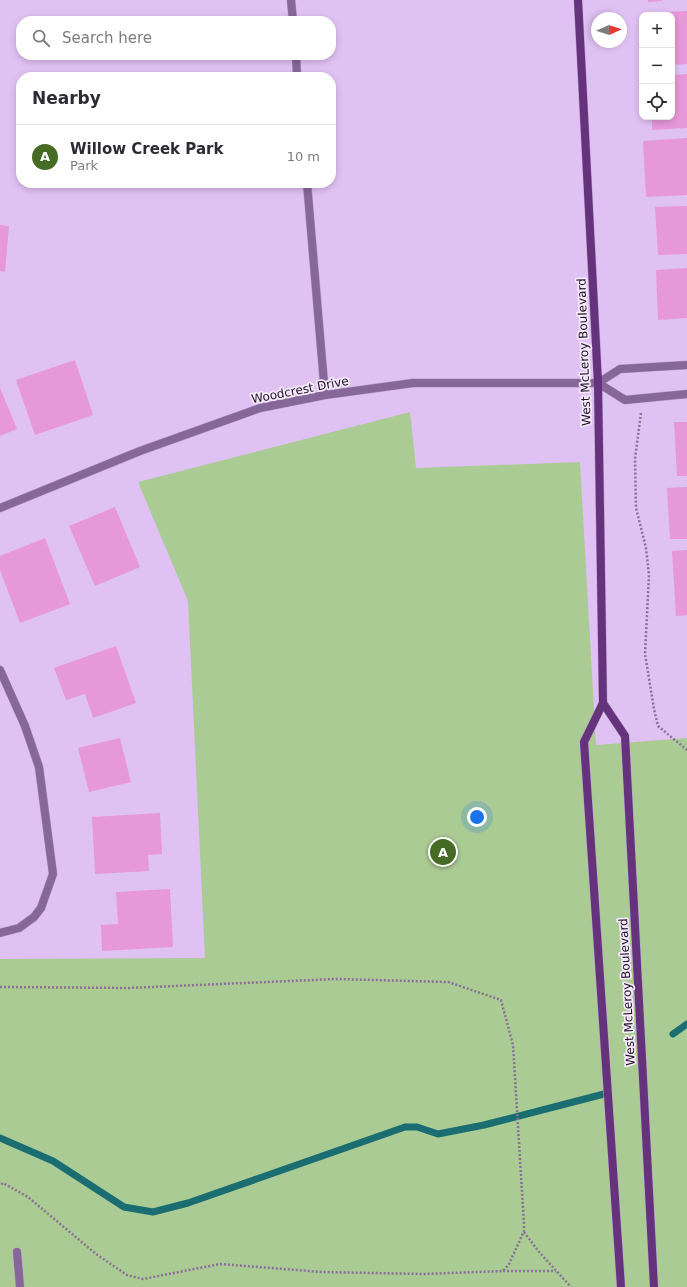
<!DOCTYPE html>
<html lang="en">
<head>
<meta charset="utf-8">
<style>
  :root { --surface:#fff; --page:#f2f2f3; --text:#2b2b33; --muted:#7c7c81; --line:#e1e1e2; --accent:#456b25 }
  body { margin:0; font-family:"DejaVu Sans",sans-serif; background:var(--page); color:var(--text) }
  .controls { position:absolute; right:12px; top:12px; display:grid; overflow:hidden; border-radius:8px; box-shadow:0 2px 6px #0003 }
  .controls button { width:36px; height:36px; display:grid; place-items:center; padding:0; border:0; border-bottom:1px solid var(--line); background:var(--surface); color:var(--text); font:20px sans-serif }
  .compass { position:absolute; left:591px; top:12px; width:36px; height:36px; border-radius:50%; background:var(--surface); box-shadow:0 2px 6px #0003; rotate:87deg }
  .you { position:absolute; left:477px; top:817px; width:14px; height:14px; margin:-10px; border:3px solid #fff; border-radius:50%; background:#1a73e8; box-shadow:0 0 0 6px #1a73e833 }
  .badge { display:grid; place-items:center; width:26px; height:26px; border-radius:50%; background:var(--accent); color:#fff; font-size:13px; font-weight:700 }
  .pin { position:absolute; translate:-50% -50%; border:2px solid #fff; box-shadow:0 1px 4px #0006 }
  .list { margin:0; padding:0; list-style:none }
  h2 { display:flex; justify-content:space-between; align-items:center; height:52px; margin:0; padding:0 16px; font-size:17px }
  h2 small { font-size:13px; font-weight:400; color:var(--muted) }
  .list li { display:grid; grid-template-columns:26px 1fr auto; gap:12px; align-items:center; box-sizing:border-box; height:64px; padding:0 16px; border-top:1px solid var(--line) }
  .list b { display:block; font-size:15px; white-space:nowrap }
  .list p { margin:0; font-size:13px; white-space:nowrap; color:var(--muted) }
  .list em { font-size:13px; font-style:normal; color:var(--muted) }
  .icon { flex:none; width:22px; height:22px; fill:none; stroke:currentColor; stroke-width:2; stroke-linecap:round; stroke-linejoin:round }
  .map { position:relative; flex:none; width:687px; height:1287px; overflow:hidden }
  .search { position:absolute; background:var(--surface); box-shadow:0 2px 6px #0003; left:16px; top:16px; width:320px; height:44px; display:flex; align-items:center; gap:10px; box-sizing:border-box; padding:0 14px; border-radius:16px; color:var(--muted); font-size:15px }
  .panel { position:absolute; background:var(--surface); box-shadow:0 2px 6px #0003; left:16px; top:72px; width:320px; height:116px; border-radius:16px }
  .map>svg:first-child { display:block }
  .green { fill:#aacb94 }
  .lines { fill:none; stroke-linecap:round; stroke-linejoin:round }
  .stream { stroke:#1a6e72; stroke-width:7 }
  .building { fill:#e698d9 }
  .lane-casing { stroke:#bda1cd; stroke-width:9 }
  .street-casing { stroke:#bda1cd; stroke-width:9 }
  .secondary-casing { stroke:#bda1cd; stroke-width:9 }
  .path { stroke:#887195; stroke-width:2.5; stroke-dasharray:2 2; stroke-linecap:butt }
  .lane { stroke:#876799; stroke-width:8 }
  .street { stroke:#876799; stroke-width:8 }
  .secondary { stroke:#64337c; stroke-width:8 }
  .labels { text-anchor:middle; dominant-baseline:central; stroke-width:3.5; stroke-linejoin:round; paint-order:stroke }
  .street-label { font-size:12px; fill:#1c1022; stroke:#f7eaff }
</style>
</head>
<body>
<div class="map">
<svg width="687" height="1287" viewBox="0 0 687 1287">
  <rect width="100%" height="100%" fill="#e0c1f3"/>
  <path class="green" d="M410,412l6,56 164,-6 16,283 91,-7v549h-687v-328l205,-1 -17,-357 -50,-119z"/>
  <g class="lines">
    <path class="stream" d="M673,1034l14,-10
      M0,1138l53,23 71,46 29,5 35,-9 217,-76h12l21,7 46,-9 120,-31"/>
  </g>
  <path class="building" d="M648,0h14v1l-14,1z
    M687,11v53l-15,1v-50h-30v-2z
    M687,74v54l-35,2v-13h20v-42z
    M687,138v57l-41,2 -3,-56z
    M687,206v48l-29,1 -3,-48z
    M0,225l9,1 -4,46 -5,-1z
    M687,268v50l-29,2 -2,-50z
    M75,360l18,55 -58,20 -19,-55z
    M0,388l17,41 -17,7z
    M674,422h13v54h-10z
    M687,487v52h-17l-3,-51z
    M115,507l25,60 -45,19 -26,-60z
    M45,538l25,66 -50,19 -20,-53v-14z
    M687,550v65l-11,1 -4,-65z
    M116,646l20,57 -43,15 -8,-24 -19,6 -12,-32z
    M120,738l11,44 -42,10 -11,-44z
    M160,813l2,41 -14,1 1,16 -54,3 -3,-57z
    M170,889l3,58 -71,4 -1,-26 17,-1 -2,-32z"/>
  <g class="lines">
    <g class="lane-casing">
      <path id="lane" d="M17,1252l3,35"/>
    </g>
    <g class="street-casing">
      <path id="street" d="M291,0l2,21
        M296,55l1,22
        M307,183l18,212
        M598,383l27,17 62,-6
        M598,383l22,-14 67,-4
        M0,508l140,-57 120,-43 65,-13 88,-12h185
        M0,670l25,56 14,41 14,107 -12,34 -7,9 -15,11 -19,5"/>
    </g>
    <g class="secondary-casing">
      <path id="secondary" d="M578,0l20,383 5,320 -19,39 37,545
        M603,703l22,33 29,551"/>
    </g>
    <path class="path" d="M641,413l-6,46 1,49 10,40 3,27 -4,79 9,55 4,17 29,24
      M0,987l129,1 207,-9 112,3 53,18 12,45 11,179v7l-4,9 -11,24 -6,7 -80,3 -101,-2 -102,-8 -77,15 -16,-4 -31,-21 -68,-57 -25,-14 -3,3
      M524,1232l15,20 32,35
      M503,1271h53"/>
    <use href="#lane" class="lane"/>
    <use href="#street" class="street"/>
    <use href="#secondary" class="secondary"/>
  </g>
  <g class="labels">
    <g class="street-label">
      <text transform="translate(584 352) rotate(-92)">West McLeroy Boulevard</text>
      <text transform="translate(300 390) rotate(-11)">Woodcrest Drive</text>
      <text transform="translate(627 992) rotate(-93)">West McLeroy Boulevard</text>
    </g>
  </g>
</svg>
<div class="controls">
<button>+</button>
<button>−</button>
<button><svg class="icon" aria-label="locate" viewBox="0 0 24 24"><circle cx="12" cy="12" r="6"/><path d="M12 2v4M12 18v4M2 12h4M18 12h4"/></svg></button>
</div>
<svg class="compass" viewBox="-18 -18 36 36"><path d="M0-13l5 13h-10z" fill="#e53935"/><path d="M0 13l5-13h-10z" fill="#7c7c81"/></svg>
<div class="you"></div>
<div class="pin badge" style="left:443px;top:852px">A</div>
<div class="search"><svg class="icon" aria-label="search" viewBox="0 0 24 24"><circle cx="10" cy="10" r="6"/><path d="M15 15l6 6"/></svg>Search here</div>
<section class="panel">
<h2>Nearby<small></small></h2>
<ul class="list">
<li><span class="badge">A</span><div><b>Willow Creek Park</b><p>Park</p></div><em>10 m</em></li>
</ul>
</section>
</div>
</body>
</html>
